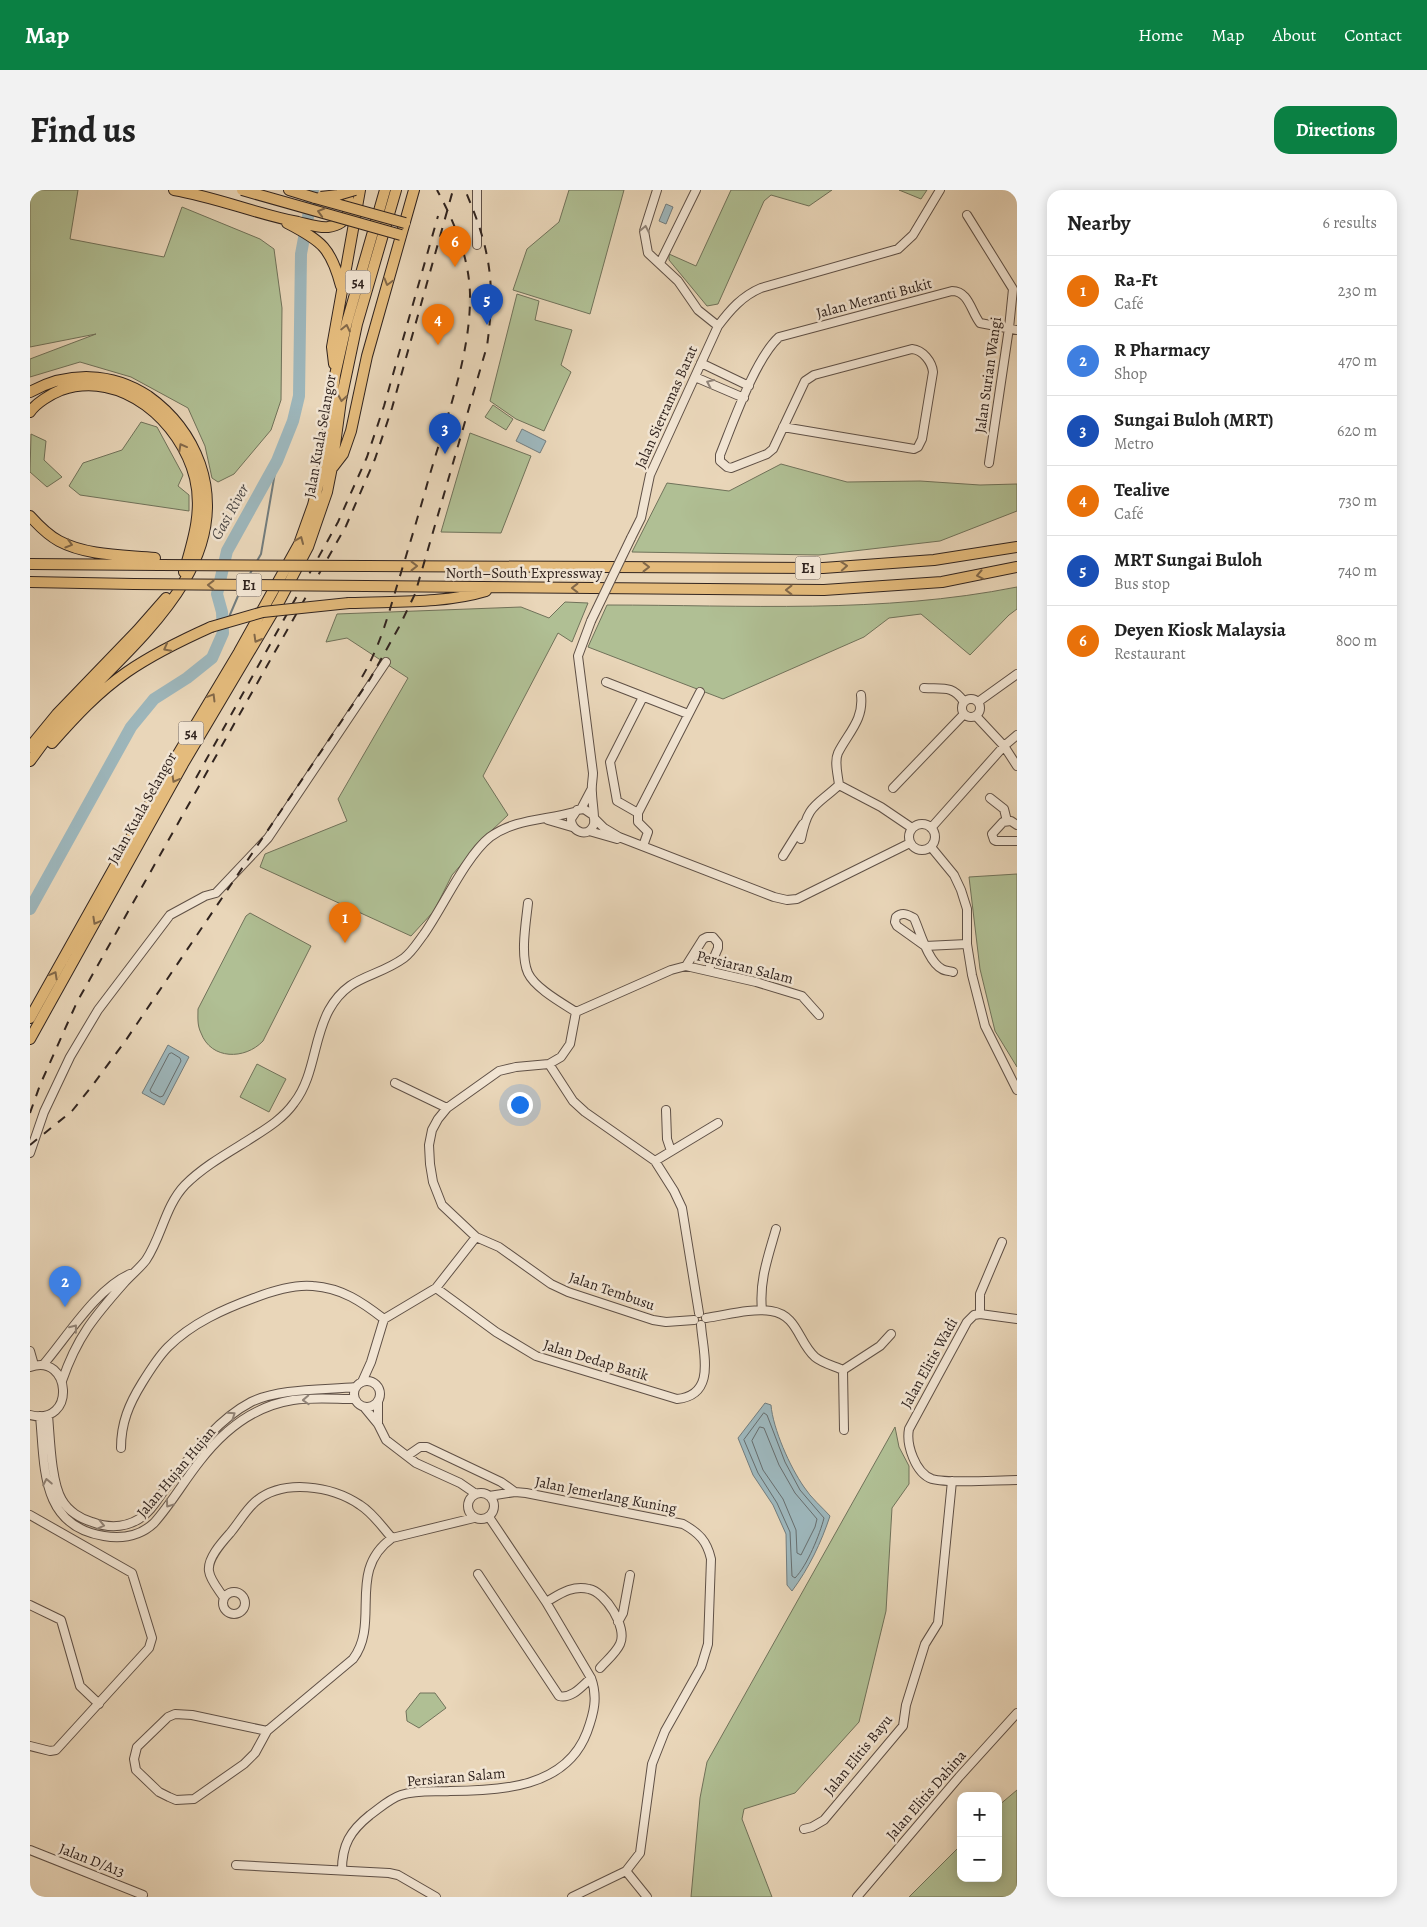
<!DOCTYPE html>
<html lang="en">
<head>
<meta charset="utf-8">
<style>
  :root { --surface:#fff; --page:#f2f2f2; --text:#222; --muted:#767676; --line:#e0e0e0; --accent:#0b8043 }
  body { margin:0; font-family:Alegreya,serif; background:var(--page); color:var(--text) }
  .controls { position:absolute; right:15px; bottom:15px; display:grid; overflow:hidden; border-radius:10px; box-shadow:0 2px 12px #0003 }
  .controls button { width:45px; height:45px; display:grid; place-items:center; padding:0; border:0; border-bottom:1px solid var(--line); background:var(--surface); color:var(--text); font:25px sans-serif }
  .you { position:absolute; left:489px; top:914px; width:18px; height:18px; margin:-12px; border:4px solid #fff; border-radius:50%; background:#1a73e8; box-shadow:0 0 0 8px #1a73e833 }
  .badge { display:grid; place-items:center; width:32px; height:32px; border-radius:50%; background:var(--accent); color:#fff; font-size:16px; font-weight:700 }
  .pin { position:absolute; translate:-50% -41px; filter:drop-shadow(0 1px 2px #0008) }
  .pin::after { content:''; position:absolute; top:26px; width:18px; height:15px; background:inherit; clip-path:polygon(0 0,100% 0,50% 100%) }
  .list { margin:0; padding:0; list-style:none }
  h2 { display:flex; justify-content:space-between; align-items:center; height:65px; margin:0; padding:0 20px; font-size:21px }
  h2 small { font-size:16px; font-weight:400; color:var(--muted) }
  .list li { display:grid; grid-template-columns:32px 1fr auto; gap:15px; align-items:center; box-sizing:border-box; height:70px; padding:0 20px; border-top:1px solid var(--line) }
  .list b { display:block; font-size:19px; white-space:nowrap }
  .list p { margin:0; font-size:16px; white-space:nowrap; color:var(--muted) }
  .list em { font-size:16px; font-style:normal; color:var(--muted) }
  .map { position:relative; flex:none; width:987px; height:1707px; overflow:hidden; border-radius:15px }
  header { display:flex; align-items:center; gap:30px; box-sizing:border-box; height:70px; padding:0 25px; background:var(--accent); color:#fff }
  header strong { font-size:24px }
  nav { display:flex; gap:28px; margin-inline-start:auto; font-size:18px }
  .intro { display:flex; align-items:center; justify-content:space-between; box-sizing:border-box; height:120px; padding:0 30px }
  h1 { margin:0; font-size:35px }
  .button { padding:12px 22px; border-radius:15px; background:var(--accent); color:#fff; font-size:18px; font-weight:700 }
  main { display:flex; gap:30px; padding:0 30px }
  aside { flex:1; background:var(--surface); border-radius:15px; box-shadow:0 2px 12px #0003 }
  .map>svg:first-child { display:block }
  .green { fill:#b0bf94; stroke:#70725a }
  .water { fill:#9db6bb; stroke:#727c7d }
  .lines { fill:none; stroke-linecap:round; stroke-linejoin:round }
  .shore { stroke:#676d6d; stroke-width:1 }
  .stream { stroke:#727c7d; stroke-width:2 }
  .river { stroke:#9db6bb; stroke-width:12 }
  .minor-casing { stroke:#5f5046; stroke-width:10 }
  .highway-casing { stroke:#31241f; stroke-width:12 }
  .minor { stroke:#f1e4d2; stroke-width:8 }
  .highway { stroke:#e4bb7c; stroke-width:10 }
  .rail { stroke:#31241f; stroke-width:2; stroke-dasharray:9 9; stroke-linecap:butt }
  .minor-bridge-casing { stroke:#5f5046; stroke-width:10; stroke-linecap:butt }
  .highway-bridge-casing { stroke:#31241f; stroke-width:12; stroke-linecap:butt }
  .minor-bridge { stroke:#f1e4d2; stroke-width:8 }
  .highway-bridge { stroke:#e4bb7c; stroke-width:10 }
  .oneway { stroke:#826849 }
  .oneway2 { stroke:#918478 }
  .labels { text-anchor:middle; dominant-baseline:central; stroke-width:5; stroke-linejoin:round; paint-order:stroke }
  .shield { fill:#f1e4d2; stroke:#6b5e55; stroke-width:1 }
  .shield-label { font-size:14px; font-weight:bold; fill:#31241f }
  .street-label { font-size:15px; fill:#31241f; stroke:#f1e4d2 }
  .water-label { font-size:16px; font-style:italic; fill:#4c4846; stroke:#f1e4d2 }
</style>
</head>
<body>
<header>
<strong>Map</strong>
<nav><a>Home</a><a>Map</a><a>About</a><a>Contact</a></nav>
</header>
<div class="intro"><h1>Find us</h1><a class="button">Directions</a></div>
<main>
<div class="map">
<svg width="987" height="1707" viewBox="0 0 987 1707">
  <rect width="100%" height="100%" fill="#e9d6b9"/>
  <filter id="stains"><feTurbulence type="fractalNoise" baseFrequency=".004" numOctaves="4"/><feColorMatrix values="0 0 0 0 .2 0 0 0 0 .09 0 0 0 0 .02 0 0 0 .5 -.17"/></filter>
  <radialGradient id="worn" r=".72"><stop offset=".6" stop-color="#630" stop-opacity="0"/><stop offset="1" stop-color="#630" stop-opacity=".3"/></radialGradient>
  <path class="green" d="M0,0h48l-8,49 94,18 18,-50 78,32 14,10 8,59 -1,92 -10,30 -37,44 -16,8 -6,-4 -7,-32 -17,-38 -57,-31 -51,-15 -50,15v-18l66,-25 -66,13z
    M539,0h55l-34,124 -77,-24 14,-41 32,-27z
    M701,0h101l-23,16 -38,-11 -7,6 -46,103 -11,2 -38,-46v-6l27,12z
    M869,0h28l-6,9z
    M487,104l22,7 -4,19 37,10 -11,35 10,7 -27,59 -28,-12 -26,-18z
    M463,215l20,14 -7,11 -21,-13z
    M111,232l16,5 26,48 -5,11 11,9v16l-109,-16 -11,-9 14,-23 39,-13z
    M440,243l61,23 -30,77 -60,-1z
    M1,244l15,7 -2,19 18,17 -15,10 -17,-15z
    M751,274l66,18 73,-1 60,4 37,-1v27l-77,30 -121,14 -187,-3 35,-69 62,8z
    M987,397v22l-8,6 -39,40 -49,-41 -32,4 -25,19 -141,62 -135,-52 19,-42c136,0 275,9 410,-18z
    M535,412l23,1 -16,39 -14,-9 -75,143 25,39 -18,17 -38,43 -18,36 -23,25 -151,-69 5,-13 82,-33 -9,-22 70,-121 -61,-40 -21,4 11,-28 184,-7 28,11z
    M987,684v193l-22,-36 -15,-62 -11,-92z
    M220,723l61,33 -48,95c-18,19 -52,19 -62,-8 -4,-8 -3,-16 -3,-24l48,-93z
    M227,874l29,15 -17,33 -29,-15z
    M865,1237l4,20 10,19v18l-17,24 -6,103 -27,111 -64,71 -51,16 -2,10 30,78h-81l9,-99 7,-36z
    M390,1503h15l11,15 -27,20 -12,-7 -1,-10z
    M987,1600v100l-5,7h-103l52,-52v33h37v-72z"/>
  <path class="water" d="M636,14l7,3 -7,17 -7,-3z
    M492,239l24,12 -6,12 -24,-12z
    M138,855l21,12 -25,48 -22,-12z
    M735,1213l6,2c2,24 19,62 33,82 7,11 18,20 26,29 -9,27 -21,52 -38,75l-5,-6 -1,-51 -13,-29 -20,-30 -15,-37z"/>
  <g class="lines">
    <path class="shore" d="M142,863l8,5 1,3 -18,35 -3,1 -9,-5 -1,-2 19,-36z
      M734,1223l3,2 18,47 15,28 24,28c-4,16 -17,48 -29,60l-3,-2 -2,-44 -13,-29 -19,-30 -14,-33z
      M730,1237l4,1 15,37 16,28 22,26 -2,8 -14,28 -4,-2 -1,-23 -13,-31 -20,-29 -11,-29z"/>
    <path class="stream" d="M227,371l4,-7 16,-93
      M216,391l6,-11
      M199,427l12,-28
      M193,443l3,-7"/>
    <path class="river" d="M0,719l101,-182 23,-28 33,-21 25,-20 11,-25 -1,-21 -5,-18 10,-43 50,-90 16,-40 6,-25 2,-142 12,-64"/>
    <g class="minor-casing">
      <path id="minor" d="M447,0v55
        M627,0l-13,41 4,22 30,28 20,29 20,16
        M937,25l46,74 -4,39 -20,135
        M630,73l36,-73
        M671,173l48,23
        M665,187l49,21
        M753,237l131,22 4,-2 4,-8 11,-67c-1,-10 -10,-22 -21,-23l-98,26 -9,6 -32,68 -6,5 -36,14 -4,-1 -7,-6v-6c13,-32 35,-96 59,-118l173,-46c17,0 19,21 28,32l37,7
        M601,348l10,-20 9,-43 68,-149c12,-16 24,-30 43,-38l137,-39 15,-14 27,-45
        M561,431l-13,35 15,117c0,6 -2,13 -1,20 0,7 3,25 2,31 -5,15 -23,8 -23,-5l6,-9 7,-1 9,6
        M576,492l82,32
        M894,498c19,1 29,-3 40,14
        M932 518a9 9 0 1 1 18 0a9 9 0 1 1-18 0Z
        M948,512l39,-28
        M946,526l28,30 13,20
        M809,595l42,22 31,21
        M863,598l71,-74
        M960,608l14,11 3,12
        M551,619l10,-19
        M608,623l-21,-12 -7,-39 33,-65
        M564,628l10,10 15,9 155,60 13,3 10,-1 113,-56
        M518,630l24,7
        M879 647a13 13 0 1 1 26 0a13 13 0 1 1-26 0Z
        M987,635l-6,-4 -8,1 -11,12 2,6 2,1h21
        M901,638l73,-82 13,-11
        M559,641l28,8
        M771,649c7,-35 14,-32 38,-54 -1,-10 -5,-23 -1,-32 10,-20 26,-33 23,-58
        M613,656l5,-14 -10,-10v-9l62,-121
        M901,657l23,28 7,15 6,19v35l5,31 13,51 32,64
        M753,666l20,-32
        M498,713c-2,19 -8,52 0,70 7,15 34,30 48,39
        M656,776l17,-27 4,-2h6l5,6v5l-10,23
        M923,782c-3,-1 -8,-1 -11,-3 -14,-7 -22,-38 -28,-51 -7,-4 -12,-6 -18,-1l-1,5 2,4 28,20 42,-2
        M546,822l-6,32 -9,13 -12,7 -33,3 -17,4 -52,37 -9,11 -6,11 -3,15 1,19 3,18 9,23 34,32 23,10 52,37 17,8 85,28 13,2 28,-2
        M546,822l95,-42 15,-4 70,16 46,14 17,19
        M519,874l24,37 12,11 70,49 19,30 8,17 17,105
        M365,893l52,25
        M636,920l1,29 4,12
        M0,963l14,-41 26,-55 28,-47 72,-95 35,-19 11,-3 52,-55 118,-176
        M625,971l63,-38
        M972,1052l-22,52v20l-6,1 -7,7 -58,107c-3,15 6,44 23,50 17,5 65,1 85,1
        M406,1098l60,44 40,24 141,43c40,-4 26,-46 24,-74
        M732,1120c-3,-29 6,-53 14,-81
        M950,1124l37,5
        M676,1128c21,-3 45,-10 65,-7 27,4 27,31 44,46 7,6 19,9 28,13
        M0,1161l4,14
        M13,1175c24,-28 53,-76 87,-91
        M0,1177c41,-15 47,60 0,48
        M813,1180l37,-24 11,-12
        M813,1180l1,60
        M32,1191c15,-44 32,-64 62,-98 7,-8 16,-15 22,-23 16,-24 19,-54 39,-75 18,-18 41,-31 62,-44 17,-11 35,-21 47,-38 21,-27 19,-64 35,-93 20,-36 46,-31 75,-52 8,-6 14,-16 20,-24 19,-27 42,-78 66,-97 24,-18 56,-17 84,-25
        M324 1204a13 13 0 1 1 26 0a13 13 0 1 1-26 0Z
        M332,1192l9,-20 13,-43 52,-31 40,-51
        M334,1217l14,17 8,16 30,23 44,20 16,11
        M18,1225c2,22 3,67 14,85 6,11 19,19 30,22 16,6 32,6 47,-3 12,-7 19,-21 27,-31 25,-32 49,-67 85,-86 28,-14 74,-12 105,-15
        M10,1226c5,51 0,110 64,120 18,3 36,0 50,-13 17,-19 30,-42 46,-62 23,-30 54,-55 93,-61 20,-3 42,-1 62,-1
        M348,1234v-23
        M91,1258c0,-25 8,-44 21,-65 8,-13 16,-26 26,-36 24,-24 56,-38 86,-49 18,-7 39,-14 59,-12 29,2 49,16 71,33
        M377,1266l13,-9h7l74,35 14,10
        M438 1316a13 13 0 1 1 26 0a13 13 0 1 1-26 0Z
        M459,1306l26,-4 11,1 157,31c16,9 24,17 28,35l-3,85 -7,23 -36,64 -13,33 -12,89 -14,18 -54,26
        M0,1325l102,58 20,65 -3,10 -93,102 -6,1 -20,-5
        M448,1384l81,122c13,3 23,-10 32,-18
        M193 1413a11 11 0 1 1 22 0a11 11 0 1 1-22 0Z
        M194,1408c-5,-8 -14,-18 -15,-27 -2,-13 14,-30 22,-39 8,-10 15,-22 24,-30 28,-24 77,-16 105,3 13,8 22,22 32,33
        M516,1412c14,-8 26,-17 43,-13 16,3 39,38 31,55 -4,9 -14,17 -20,24
        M0,1415l31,15 19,66 19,18
        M588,1432l5,-9 7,-38
        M237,1541l-75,-16 -17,-1 -7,3 -31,30 -3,12 2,11 23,22 10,5 7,3 18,-1 50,-35 11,-11 12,-22 86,-72c28,-37 -7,-88 39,-121l82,-20
        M774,1639l8,-2 12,-7 79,-94 3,-21 19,-61 13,-21 14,-142
        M0,1660l113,45
        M206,1675l153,8 9,2 38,22
        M312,1680c0,-25 8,-39 28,-55 10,-7 19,-16 31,-20 16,-5 33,-3 49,-4 50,0 116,-3 137,-59 7,-19 11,-35 4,-54l-45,-76 -57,-85
        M596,1681l21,26
        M827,1707l102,-120 58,-64"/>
    </g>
    <g class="highway-casing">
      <path id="highway" d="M144,0c42,7 82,24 124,32 9,2 21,6 30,5 22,-3 25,-20 17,-37
        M259,0l26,8
        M257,33c35,18 44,25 54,63
        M304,174l-2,-17 28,-157
        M0,202c38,-21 82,-20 118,4 24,17 42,40 52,68 37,108 -79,188 -140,258 -11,12 -20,26 -30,39
        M0,222c6,-9 21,-18 31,-22 61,-21 120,32 134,88 8,33 -2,63 -11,94
        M303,277l10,-13 8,-23 16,-75 47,-166
        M0,326c9,10 18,19 29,25 28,15 66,14 96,17
        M0,374l130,1
        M335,376l458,2 111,-8 83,-13
        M0,392l104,2
        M335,396l459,4 118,-8 75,-15
        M319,413c45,-2 94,1 137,-12
        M22,553c23,-26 46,-51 75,-71 26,-18 55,-32 84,-45
        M0,557l27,-33 80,-83 29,-33
        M0,828l145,-259 64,-107 60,-108 14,-39 10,-39 12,-91 12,-53 38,-132
        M0,849l153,-275 96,-162 29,-55 19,-55 5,-25 9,-67 16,-76 39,-134"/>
    </g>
    <use href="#minor" class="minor"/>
    <use href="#highway" class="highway"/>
    <path class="rail" d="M332,487c16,-27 25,-57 34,-88 11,-36 22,-72 32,-108 17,-60 43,-125 42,-187 -1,-37 -16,-73 -33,-104
      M166,588l142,-256 29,-65 17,-51 54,-190
      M0,923l10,-28 37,-83 269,-476 29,-67 17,-51 61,-218
      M0,955l42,-34 20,-25 34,-46 244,-361 29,-52 16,-33 72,-248c9,-63 3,-98 -22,-156"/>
    <g class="minor-bridge-casing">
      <path id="minor-bridge" d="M561,431l40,-83"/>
    </g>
    <g class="highway-bridge-casing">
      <path id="highway-bridge" d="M212,0l159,45
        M291,7l17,-2 17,-5
        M285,8l90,25
        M130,375l205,1
        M104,394l231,2
        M181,437l52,-15 86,-9"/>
    </g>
    <use href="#minor-bridge" class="minor-bridge"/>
    <use href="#highway-bridge" class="highway-bridge"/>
  </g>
  <defs><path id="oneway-chevron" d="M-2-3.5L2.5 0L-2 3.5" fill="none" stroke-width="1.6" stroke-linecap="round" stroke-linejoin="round" transform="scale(1.25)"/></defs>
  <g class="oneway">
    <use href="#oneway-chevron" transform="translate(291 22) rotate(-164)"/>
    <use href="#oneway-chevron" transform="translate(358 92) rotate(106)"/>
    <use href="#oneway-chevron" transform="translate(316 138) rotate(-77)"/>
    <use href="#oneway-chevron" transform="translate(312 208) rotate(100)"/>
    <use href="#oneway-chevron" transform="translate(152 257) rotate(-119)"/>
    <use href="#oneway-chevron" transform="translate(270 350) rotate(-67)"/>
    <use href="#oneway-chevron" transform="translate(39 354) rotate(17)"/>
    <use href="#oneway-chevron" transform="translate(384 376)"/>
    <use href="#oneway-chevron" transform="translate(814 376) rotate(-4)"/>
    <use href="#oneway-chevron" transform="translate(616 377)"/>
    <use href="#oneway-chevron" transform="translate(950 385) rotate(169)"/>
    <use href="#oneway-chevron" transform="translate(181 395) rotate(-179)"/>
    <use href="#oneway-chevron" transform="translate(545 398) rotate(-180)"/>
    <use href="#oneway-chevron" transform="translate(759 400) rotate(-180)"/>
    <use href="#oneway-chevron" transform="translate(227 449) rotate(120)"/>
    <use href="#oneway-chevron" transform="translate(137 458) rotate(152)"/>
    <use href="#oneway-chevron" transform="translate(182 507) rotate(-59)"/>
    <use href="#oneway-chevron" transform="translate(145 589) rotate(119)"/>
    <use href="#oneway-chevron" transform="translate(66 731) rotate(119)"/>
    <use href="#oneway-chevron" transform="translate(24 785) rotate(-61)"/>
  </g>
  <g class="oneway2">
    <use href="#oneway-chevron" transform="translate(615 39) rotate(-79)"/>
    <use href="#oneway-chevron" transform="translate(680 193) rotate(-156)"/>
    <use href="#oneway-chevron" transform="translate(44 1138) rotate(-51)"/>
    <use href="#oneway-chevron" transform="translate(276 1210) rotate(178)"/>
    <use href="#oneway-chevron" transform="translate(202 1225) rotate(-34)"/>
    <use href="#oneway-chevron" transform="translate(17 1292) rotate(-101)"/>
    <use href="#oneway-chevron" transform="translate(139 1314) rotate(126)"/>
    <use href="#oneway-chevron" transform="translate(71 1335) rotate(13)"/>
  </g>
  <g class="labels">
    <g class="shield">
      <rect x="315.5" y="80.5" width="25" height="23" rx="4"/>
      <rect x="765.5" y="366.5" width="25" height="23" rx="4"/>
      <rect x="206.5" y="383.5" width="25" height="23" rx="4"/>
      <rect x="148.5" y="531.5" width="25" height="23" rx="4"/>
    </g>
    <g class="shield-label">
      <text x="328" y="92">54</text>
      <text x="778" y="378">E1</text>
      <text x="219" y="395">E1</text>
      <text x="161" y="543">54</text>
    </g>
    <g class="street-label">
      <text transform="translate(844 108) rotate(-15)">Jalan Meranti Bukit</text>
      <text transform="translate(958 185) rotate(-82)">Jalan Surian Wangi</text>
      <text transform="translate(636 217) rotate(-66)">Jalan Sierramas Barat</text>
      <text transform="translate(290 246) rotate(-80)">Jalan Kuala Selangor</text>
      <text x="494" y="383">North–South Expressway</text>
      <text transform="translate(112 618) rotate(-61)">Jalan Kuala Selangor</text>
      <text transform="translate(715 777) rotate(14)">Persiaran Salam</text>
      <text transform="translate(582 1101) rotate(19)">Jalan Tembusu</text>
      <text transform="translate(566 1170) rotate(17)">Jalan Dedap Batik</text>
      <text transform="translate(899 1173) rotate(-61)">Jalan Elitis Wadi</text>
      <text transform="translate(146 1282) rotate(-50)">Jalan Hujan Hujan</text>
      <text transform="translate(576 1305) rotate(11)">Jalan Jemerlang Kuning</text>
      <text transform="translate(828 1565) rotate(-51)">Jalan Elitis Bayu</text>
      <text transform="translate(426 1587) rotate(-5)">Persiaran Salam</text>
      <text transform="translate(896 1605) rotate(-49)">Jalan Elitis Dahina</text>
      <text transform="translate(62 1670) rotate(21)">Jalan D/A13</text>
    </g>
    <g class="water-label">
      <text transform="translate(200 322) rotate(-61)">Gasi River</text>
    </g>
  </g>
  <rect width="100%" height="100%" filter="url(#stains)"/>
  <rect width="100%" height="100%" fill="url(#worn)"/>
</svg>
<div class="controls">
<button>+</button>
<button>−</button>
</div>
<div class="you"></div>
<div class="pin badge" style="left:315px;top:753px;background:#e8710a">1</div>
<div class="pin badge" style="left:35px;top:1117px;background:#3f7fe0">2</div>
<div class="pin badge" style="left:415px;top:264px;background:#1a4fb4">3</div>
<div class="pin badge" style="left:408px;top:155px;background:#e8710a">4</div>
<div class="pin badge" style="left:457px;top:135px;background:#1a4fb4">5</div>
<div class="pin badge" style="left:425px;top:77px;background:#e8710a">6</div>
</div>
<aside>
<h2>Nearby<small>6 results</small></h2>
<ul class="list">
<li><span class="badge" style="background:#e8710a">1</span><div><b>Ra-Ft</b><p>Café</p></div><em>230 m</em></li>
<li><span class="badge" style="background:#3f7fe0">2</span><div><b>R Pharmacy</b><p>Shop</p></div><em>470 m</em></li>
<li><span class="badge" style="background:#1a4fb4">3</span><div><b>Sungai Buloh (MRT)</b><p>Metro</p></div><em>620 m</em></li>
<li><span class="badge" style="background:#e8710a">4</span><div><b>Tealive</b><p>Café</p></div><em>730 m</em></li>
<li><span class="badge" style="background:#1a4fb4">5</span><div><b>MRT Sungai Buloh</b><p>Bus stop</p></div><em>740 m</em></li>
<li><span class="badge" style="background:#e8710a">6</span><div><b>Deyen Kiosk Malaysia</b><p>Restaurant</p></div><em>800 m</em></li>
</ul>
</aside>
</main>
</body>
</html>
